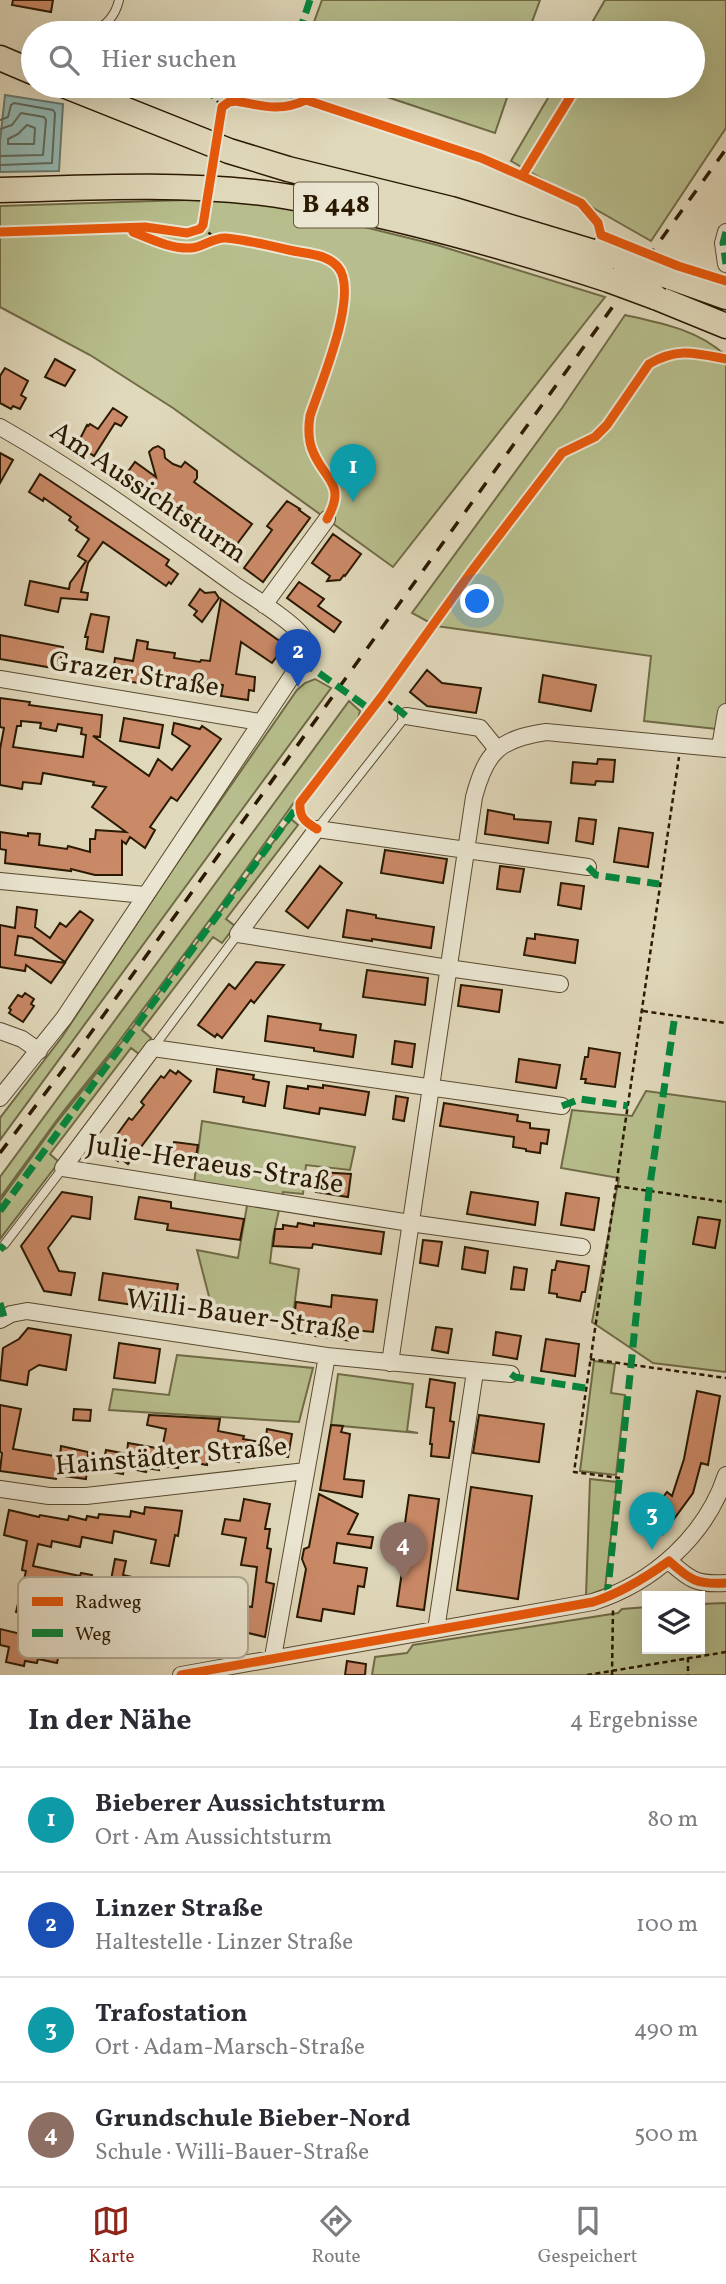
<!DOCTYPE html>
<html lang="de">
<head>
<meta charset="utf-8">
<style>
  :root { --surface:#fff; --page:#f7f7f7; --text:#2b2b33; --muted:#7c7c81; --line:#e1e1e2; --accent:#8f2418 }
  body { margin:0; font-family:Vollkorn,serif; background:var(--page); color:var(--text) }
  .controls { position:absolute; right:21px; bottom:21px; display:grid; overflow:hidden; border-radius:0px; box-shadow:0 7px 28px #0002 }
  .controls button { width:63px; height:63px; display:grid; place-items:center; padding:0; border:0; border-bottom:2px solid var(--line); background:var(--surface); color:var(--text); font:35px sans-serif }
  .you { position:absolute; left:478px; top:602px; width:24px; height:24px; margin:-18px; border:5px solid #fff; border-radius:50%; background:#1a73e8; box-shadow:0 0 0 10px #1a73e833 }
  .badge { display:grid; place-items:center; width:46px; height:46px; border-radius:50%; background:var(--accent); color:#fff; font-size:23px; font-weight:700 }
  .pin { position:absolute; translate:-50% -58px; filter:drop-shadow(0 2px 4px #0008) }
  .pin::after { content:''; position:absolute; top:37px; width:24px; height:21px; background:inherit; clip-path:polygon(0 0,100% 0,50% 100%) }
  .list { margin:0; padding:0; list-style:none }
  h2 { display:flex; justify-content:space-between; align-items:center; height:91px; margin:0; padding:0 28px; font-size:30px }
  h2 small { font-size:23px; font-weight:400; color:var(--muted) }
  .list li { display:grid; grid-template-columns:46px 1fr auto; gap:21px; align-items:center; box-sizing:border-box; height:105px; padding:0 28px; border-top:2px solid var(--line) }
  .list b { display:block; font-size:26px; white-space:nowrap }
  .list p { margin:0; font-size:23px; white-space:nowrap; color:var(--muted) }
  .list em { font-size:23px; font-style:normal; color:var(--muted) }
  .icon { flex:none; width:38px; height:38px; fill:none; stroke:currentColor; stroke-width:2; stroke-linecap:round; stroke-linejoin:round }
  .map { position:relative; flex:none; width:726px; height:1675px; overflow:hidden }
  .search { position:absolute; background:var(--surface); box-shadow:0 7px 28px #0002; left:21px; right:21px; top:21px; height:77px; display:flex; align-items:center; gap:18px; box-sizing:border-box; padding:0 24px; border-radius:38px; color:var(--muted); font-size:26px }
  .sheet { height:511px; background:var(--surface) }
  nav { display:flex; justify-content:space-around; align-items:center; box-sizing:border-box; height:98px; border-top:2px solid var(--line); background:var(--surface); font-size:19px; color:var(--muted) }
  nav a { display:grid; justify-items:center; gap:4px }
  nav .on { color:var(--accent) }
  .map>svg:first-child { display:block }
  .green { fill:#b7bd8c; stroke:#706b46; stroke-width:2 }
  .water { fill:#94b9b4; stroke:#6a796c; stroke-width:2 }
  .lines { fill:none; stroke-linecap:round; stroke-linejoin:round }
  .shore { stroke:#5f695a; stroke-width:2 }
  .building { fill:#ca8967; stroke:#2a1901; stroke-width:2; fill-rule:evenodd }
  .lane-casing { stroke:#58492f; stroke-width:10 }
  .street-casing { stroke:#58492f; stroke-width:18 }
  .primary-casing { stroke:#2a1901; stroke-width:27 }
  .path { stroke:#2a1901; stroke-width:2.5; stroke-dasharray:5 3.5; stroke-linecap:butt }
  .lane { stroke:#ebe6d2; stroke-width:8 }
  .street { stroke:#ebe6d2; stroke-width:16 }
  .primary { stroke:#e0d8ba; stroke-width:24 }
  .rail { stroke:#2a1901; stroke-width:3.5; stroke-dasharray:12 12; stroke-linecap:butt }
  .primary-bridge-casing { stroke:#2a1901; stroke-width:27; stroke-linecap:butt }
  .primary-bridge { stroke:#e0d8ba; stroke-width:24 }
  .quiet { stroke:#00873e; stroke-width:7; stroke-dasharray:14 7; stroke-linecap:butt }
  .cycleway-casing { stroke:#ebe6d2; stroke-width:13 }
  .cycleway { stroke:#e8590c; stroke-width:9 }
  .labels { text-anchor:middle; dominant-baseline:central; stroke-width:7; stroke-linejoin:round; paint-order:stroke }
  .shield { fill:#ebe6d2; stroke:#645640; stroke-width:2 }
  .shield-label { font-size:26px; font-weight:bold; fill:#2a1901 }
  .street-label { font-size:28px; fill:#2a1901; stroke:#ebe6d2 }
  .key { fill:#ebe6d2; stroke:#b1a893; stroke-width:2 }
  .key-label { font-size:19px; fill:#2a1901 }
</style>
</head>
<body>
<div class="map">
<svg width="726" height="1675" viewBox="0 0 726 1675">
  <rect width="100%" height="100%" fill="#e0d8ba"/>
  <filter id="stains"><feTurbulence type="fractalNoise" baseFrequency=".00286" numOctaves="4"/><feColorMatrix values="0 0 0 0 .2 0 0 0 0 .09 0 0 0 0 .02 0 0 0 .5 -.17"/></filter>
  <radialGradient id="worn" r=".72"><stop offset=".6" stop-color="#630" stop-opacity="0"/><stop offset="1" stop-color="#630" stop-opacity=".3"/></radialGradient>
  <path class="green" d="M322,0h218l-12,33h-218z
    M605,0h121v128l-75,113 -140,-80 44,-75h138v-53h-107z
    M354,86h157l-16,47z
    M247,198l190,47 168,52 -212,270 -220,-159 -83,-53 -90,-48v-101z
    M625,315c36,8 74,15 101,41v374l-82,-9 7,-65 -215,-30 -24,-13 150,-205z
    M315,679l16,9 -331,452v-22l62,-81 113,-171 122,-176 8,-7z
    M349,701l11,10 -3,12 -62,78 -78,109 -106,142 -49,61 -62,85v-21z
    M291,819l7,6 -72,94 9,7 -13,17 -9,-6 -71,93 9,8 -12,16 -8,-6 -81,106 9,8 -59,77v-38l57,-79 63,-78z
    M646,1091l80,11v270l-73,-9 -61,-41 27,-144 -58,-10 11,-58 60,6z
    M202,1121l153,26 -5,23 -44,-5 -3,29 -20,-2 -10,45 -3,26 29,6 -7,54 -79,-11 -16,-62 41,8 11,-64 -55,-10z
    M177,1355l136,13 -14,54 -190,-12 4,-21 56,6z
    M594,1361l21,3 -4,29 14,2 -9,80 -36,-4z
    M338,1374l75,10 -6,47 11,2 -87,-8z
    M590,1479l27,3 -12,107 -19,7z
    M726,1603v72h-354l3,-18 32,-4 6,-8 205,-32 4,-4 25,-2v42h53v-45z"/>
  <path class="water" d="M5,95l58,9 -4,67 -59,1v-30z"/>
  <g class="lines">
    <path class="shore" d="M0,120l8,-3 3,-12 3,-2 39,7 2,3 -3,50 -52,2
      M27,125l8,3 -1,16h-26v-5l10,-5z
      M0,129l12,-4 9,-12 23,4 2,3 -3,35 -43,1"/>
  </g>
  <path class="building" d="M13,0h40l-2,12 -39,-7z
    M55,359l20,11 -10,16 -20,-9z
    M5,368l23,13 -7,14 5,3 -6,11 -7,-3 -2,3 -11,-6v-27z
    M113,408l14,9 -6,9 -6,-3 -21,33 -17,-11 10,-20 1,1 2,-2 8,5z
    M158,446l6,4 1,8 8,6 8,3 4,-5 12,9v7l-3,4 58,42 -24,32 -16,-12 1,-1 -37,-26 4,-6 -35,-25 -6,8 -18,-13 14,-19 21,15 -7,-25 4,-4z
    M0,453l13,7 -13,23z
    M40,474l129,86 -3,5 12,9 -7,10 -2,-2 -3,4 -63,-44 -15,21 -7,29 7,1 -1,7 -26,-2 -3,14 -33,-7 5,-24 39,8 1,-6 16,-22 -8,-5 11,-17 -13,-9 2,-3 -9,-7 2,-3 -27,-19 -1,3 -14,-9z
    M287,501l13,8 -1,1 11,8 -47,64 -19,-14 28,-38 -5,-4z
    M333,534l28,20 -16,22 -1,-1 -4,5 -13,1 3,-5 -18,-13z
    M299,582l25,17 -6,7 23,16 -7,10 -47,-34z
    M200,589l5,4 10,-1 4,6 -17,24 -8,-7 3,-4 -8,-6z
    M221,599l64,46 -13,18 -31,-21 -5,32 19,3 -1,14 -5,-1 -1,10 -27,-4 2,-11 -57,-8 -1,10 -53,-8 3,-21 18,3 4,-21 11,2 -1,7 28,4 -1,5 26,4 1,-2 9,1z
    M91,614l18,3 -6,35 -17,-3 2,-12h-3z
    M0,635l63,12 -4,22 -59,-10z
    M427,670l15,13 39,5 -5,25 -49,-7 -17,-14z
    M543,675l53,10 -5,26 -52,-9z
    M0,698l30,4 -1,3 73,10 -2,22 -7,-1 56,40 9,-17 14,11 18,-24 -18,-12 2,-11 26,6 2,-3 19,13 -44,62 -6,-4 -21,30 5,3 -10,18 -15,-11 -4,7 -4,-3v34h-27l-24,-6v2l-66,-8 1,-13 -6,-1v-17l28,4v-3l12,1 -1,11 28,4 1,-3 22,6v-13h5l1,-9 30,2 -34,-25 14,-20 -13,-2 1,-3 -51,-9 -2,11 -18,-2 -1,7 -22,-4v-36l4,-21 -4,-1zM21,721l20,2 -1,5 16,3 2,-7 24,4 -1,6 5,1 -3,22 -70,-10 4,-21h4z
    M124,718l39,7 -4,23 -39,-7z
    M598,759l17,1 -2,22 -17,-1 -1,4 -24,-2 2,-21 24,2z
    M488,810l26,5v4l37,3 -3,21 -63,-9z
    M579,818l17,2 -3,24 -17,-3z
    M619,828l34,5 -5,34 -34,-5z
    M385,850l62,9 -4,24 -62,-10z
    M320,866l22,17 -34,45 -22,-17z
    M500,866l24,3 -4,23 -23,-3z
    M561,883l23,3 -3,23 -23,-4z
    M17,907l20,3 -2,17 15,11 10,-15 6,4 14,-16 13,9 -28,42 -33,-24 -14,-2 -3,19 50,8 -14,20 -25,-18 -1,6 -25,-4v-42l15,3z
    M347,910l29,5v3l58,9 -3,21 -59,-9v2l-29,-4z
    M535,934l43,6 -3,23 -51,-8 3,-17 8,1z
    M256,962l28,3 -30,38 -3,-3 -29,38 -5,-4 -2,3 -17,-12 31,-41 6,5z
    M367,970l61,8 -3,27 -62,-8z
    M461,985l41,5 -3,22 -41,-6z
    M25,993l9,6 -3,5 3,2 -11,16 -14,-9 2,-3 -2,-2 9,-13 4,2z
    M268,1016l53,8 -1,6 36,5 -3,22 -39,-6v-3l-49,-7z
    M395,1041l20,3 -3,23 -20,-3z
    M589,1048l31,5 -5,34 -30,-4 1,-4h-5l4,-22h3z
    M519,1059l41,6 -4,23 -40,-6z
    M217,1069l37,6 -1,4 16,3 -4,24 -22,-4 1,-5 -30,-5z
    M170,1070l6,4 2,-3 13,10 -63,83 -8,-6 -2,3 -11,-8 6,-8 -2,-2 18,-25 3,2 12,-15 -3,-3 20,-26 3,2z
    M323,1085l46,7 -4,23 -45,-7 -1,6 -35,-6 3,-22 21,3v-3l15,2z
    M396,1096l12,2 -4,23 -11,-2z
    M444,1103l74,12 -1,6 13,2v5l19,2 -2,14 -6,-1 -1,10 -14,-2v-2l-13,-2 1,-10 -74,-11z
    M174,1142l24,3 -4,23 -24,-4z
    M319,1172l32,2 -3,23 -32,-5z
    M62,1192l30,5 -2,22 -18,-3 -24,32 11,23 16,2 -4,22 -27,-4 -23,-45z
    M471,1192l67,10 -3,23 -68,-11z
    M566,1193l33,5 -5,32 -33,-5z
    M139,1197l32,5v6l73,11 -4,21 -73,-10 1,-6 -33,-5z
    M698,1217l22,3 -5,28 -22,-4z
    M298,1223l16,3v-3l70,9 -3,22 -68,-10 -1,4 -39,-2 2,-17h8v-4l14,2z
    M423,1240l19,2 -4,24 -18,-3z
    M465,1247l23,4 -3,22 -23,-4z
    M557,1261l32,5 -4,26h-3l-2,9 -23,-4v-3l-8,-1 3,-23h3z
    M514,1267l13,2 -3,21 -13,-1z
    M103,1273l75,11 -4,27 -75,-11z
    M332,1295l45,5 -4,32 -19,-2 -1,11 -61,-8 4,-31 35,5z
    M436,1327l16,2 -4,24 -16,-3z
    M28,1328l43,7 -5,35 -27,-5 -10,6 -2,14 -27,-5 3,-32 16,-9z
    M496,1332l25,4 -4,23 -24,-4z
    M546,1339l33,5 -4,32 -34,-5z
    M119,1343l41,6 -5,34 -41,-5z
    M430,1379l25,4 -5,38 4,1 -5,36 -18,-2 1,-12h-2l4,-36 -8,-1z
    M697,1391l23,5 -12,69 -7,-2 -8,30 -30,41 -18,-13 22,-29 5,4 12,-37z
    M0,1405l21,4 -8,40 47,8 1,-11 27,6 -2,27 -29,-4 -1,4 -56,-8 2,-18 -2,-1z
    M74,1409l17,1 -1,11 -17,-1z
    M149,1415l71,4 -2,12 26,5 -1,3 22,4 2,-14 25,5 -4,23 -25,-5v4h-14l-1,4 -8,-2 -1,4 -31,-6 -1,9 -27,-5 -2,8 -19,-3v5l-12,-2 -1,4 -22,-5 -1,7 -21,-4 4,-20 21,4 1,-11 34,6 4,-20 -19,-4z
    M479,1415l65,9 -5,38 -66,-9z
    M331,1425l12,1 -2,6 9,2 -6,45 20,2 -2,16 -42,-7z
    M471,1487l61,9 -14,103 -61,-9z
    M319,1494l39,20 -10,20 25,3 -2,11 -34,-5 -3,20 33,5 -3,19 -6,-1 -4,28 -31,-5 -2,12 -24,-4 9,-48 -4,-10 2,-10 5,-2z
    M409,1495l30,4 -15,111 -27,-4 11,-76h-4z
    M244,1499l26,5 -5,25h5l-3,19 4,1 -5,33 8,2 -9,53 -38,-9 -1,6 -26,-4 -1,8 -43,-8 -3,16 -26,-5 -2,9 -32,-7 -2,11 -13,-2 -1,6 -18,-4 -2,9 -19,-4 -1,4 -12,-2 -1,5 -18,-4 3,-15 -9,-2v-16l42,10 4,-20 -30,-7 10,-41 -4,-1 5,-29 -23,-6 5,-25 30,7 1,-2 28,5 1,-4 17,4 1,-4 11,2 1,-4 31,3 1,-6 13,3 1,-7 37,4 -4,25 -3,-1 -6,31 -18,-3 5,-23 -42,-9 -2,12 -30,-6 -2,10 -28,-6 -1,6 -13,-3 -5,22 47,10 1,-3 11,2 -3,13 -15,-3 -8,34 45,9 5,-1 1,-5 22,4 7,-34 -36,-7 5,-26 11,2 -3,14 32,7 -1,7 10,2 -4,21 48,6 2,-11 19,4 2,-8 21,4 5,-40 -16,-2 5,-27 -24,-4 3,-15 15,2z
    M347,1661l19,3 -1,11h-20z"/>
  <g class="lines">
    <g class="lane-casing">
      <path id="lane" d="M92,33c14,-8 23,-16 27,-33
        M596,250l5,-15
        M317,829l89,-113
        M153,1048l85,-114
        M4,1245l59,-77"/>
    </g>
    <g class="street-casing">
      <path id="street" d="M726,232l-3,11 3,21
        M0,427c83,47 158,103 235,158 16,11 60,38 68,52 6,8 4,16 -1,24l-238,357 -64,80
        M264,605l63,-86
        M0,679l260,43
        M406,716l74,12 17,21
        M720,747l6,-35
        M0,881l145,14
        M560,984l-112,-16 -210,-34 79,-105 271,38
        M0,1031l22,8 17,12
        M562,1106l-409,-58 -90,120 347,55 172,24
        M0,1320l11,-6 16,-3 300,45 184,18
        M390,1363l84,-566c12,-45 25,-58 72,-65l180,17
        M0,1489l49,7h37l220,-25
        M669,1561c21,19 28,24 57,22
        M436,1630l39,-258
        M273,1657l54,-301
        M181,1675l412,-73c60,-19 113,-66 133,-127"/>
    </g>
    <g class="primary-casing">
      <path id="primary" d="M0,58l33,14
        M66,86l163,65 59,18 163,40 172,52
        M0,190c85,-2 170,-7 254,2 37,4 74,12 110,20 83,18 164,42 245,68
        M670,277l56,20
        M655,297l71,29"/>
    </g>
    <path class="path" d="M217,101l5,6
      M202,227l14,12
      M382,696l13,11
      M643,1011l83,12
      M616,1186l110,16
      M590,1359l136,19
      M620,1478l-46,-6 105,-715
      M688,1649v26
      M587,1675l139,-23
      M612,1675l1,-67"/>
    <use href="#lane" class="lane"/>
    <use href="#street" class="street"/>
    <use href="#primary" class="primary"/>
    <path class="rail" d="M0,1153l90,-119 636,-885"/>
    <g class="primary-bridge-casing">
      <path id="primary-bridge" d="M623,261l47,16
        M609,280l46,17"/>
    </g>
    <use href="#primary-bridge" class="primary-bridge"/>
    <path class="quiet" d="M299,33l11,-33
      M206,86l11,15
      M264,86l40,13
      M726,232l-3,11 3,21
      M302,661l69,49
      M395,707l11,9
      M588,867l8,8 63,9
      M562,1106l18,-7 48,7
      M0,1211l300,-408
      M0,1250l4,-5
      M0,1303l4,14
      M511,1374l4,3 70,11
      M607,1598l42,-407 26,-176"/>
    <g class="cycleway-casing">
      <path id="cycleway" d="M522,176l55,-90
        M0,232l145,-5 42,6 13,-4 3,-4 19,-118 7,-5 7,-1c26,5 45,11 70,-1l175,58 41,18 59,27 17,20 3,12 77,31 48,15
        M133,232c18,7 38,17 57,16 12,0 23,-11 36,-10 21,2 42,7 63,12 16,4 37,3 49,17 22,26 -18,118 -28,149 -2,13 -2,26 4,38 13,28 32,31 13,65
        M317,829c-12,-7 -18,-12 -17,-26l82,-107 89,-124 91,-119 33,-16 12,-12 42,-61c28,-17 47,-11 77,-5
        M181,1675l412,-73c28,-9 52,-24 76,-41 21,19 28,24 57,22"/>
    </g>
    <use href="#cycleway" class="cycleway"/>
  </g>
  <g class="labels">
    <rect class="shield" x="294" y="182.5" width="84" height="45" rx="5"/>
    <g class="shield-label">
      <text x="336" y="205">B 448</text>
    </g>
    <g class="street-label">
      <text transform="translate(148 493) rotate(34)">Am Aussichtsturm</text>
      <text transform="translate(134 675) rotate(9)">Grazer Straße</text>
      <text transform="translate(215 1165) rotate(9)">Julie-Heraeus-Straße</text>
      <text transform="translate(243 1316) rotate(8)">Willi-Bauer-Straße</text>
      <text transform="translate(171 1457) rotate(-5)">Hainstädter Straße</text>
    </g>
  </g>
  <rect x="18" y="1577" width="230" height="81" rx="10" class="key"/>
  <rect x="32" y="1597" width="31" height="9" fill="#e8590c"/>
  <rect x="32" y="1629" width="31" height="8" fill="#00873e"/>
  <g class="key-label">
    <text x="75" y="1608">Radweg</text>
    <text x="75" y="1640">Weg</text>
  </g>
  <rect width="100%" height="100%" filter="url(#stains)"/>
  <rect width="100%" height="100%" fill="url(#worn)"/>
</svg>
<div class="controls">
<button><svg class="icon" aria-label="layers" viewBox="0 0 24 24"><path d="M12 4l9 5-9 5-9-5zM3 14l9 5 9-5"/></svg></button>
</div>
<div class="you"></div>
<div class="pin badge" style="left:353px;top:502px;background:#0f9aa8">1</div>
<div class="pin badge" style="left:298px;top:687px;background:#1a4fb4">2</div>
<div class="pin badge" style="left:652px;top:1550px;background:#0f9aa8">3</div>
<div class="pin badge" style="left:403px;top:1580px;background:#8d6e63">4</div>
<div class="search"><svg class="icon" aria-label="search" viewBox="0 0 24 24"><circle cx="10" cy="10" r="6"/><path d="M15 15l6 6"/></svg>Hier suchen</div>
</div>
<section class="sheet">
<h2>In der Nähe<small>4 Ergebnisse</small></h2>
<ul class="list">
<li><span class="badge" style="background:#0f9aa8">1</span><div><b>Bieberer Aussichtsturm</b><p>Ort · Am Aussichtsturm</p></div><em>80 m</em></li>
<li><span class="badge" style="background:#1a4fb4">2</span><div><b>Linzer Straße</b><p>Haltestelle · Linzer Straße</p></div><em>100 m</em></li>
<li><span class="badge" style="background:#0f9aa8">3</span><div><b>Trafostation</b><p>Ort · Adam-Marsch-Straße</p></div><em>490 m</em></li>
<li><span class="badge" style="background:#8d6e63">4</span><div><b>Grundschule Bieber-Nord</b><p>Schule · Willi-Bauer-Straße</p></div><em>500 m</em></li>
</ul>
</section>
<nav>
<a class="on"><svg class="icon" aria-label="map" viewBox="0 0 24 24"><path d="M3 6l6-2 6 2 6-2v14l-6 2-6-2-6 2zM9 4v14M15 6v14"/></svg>Karte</a>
<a><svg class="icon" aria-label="directions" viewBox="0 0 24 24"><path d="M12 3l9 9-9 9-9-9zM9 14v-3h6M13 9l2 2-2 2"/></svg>Route</a>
<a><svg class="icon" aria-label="saved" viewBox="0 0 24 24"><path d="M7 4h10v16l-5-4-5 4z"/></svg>Gespeichert</a>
</nav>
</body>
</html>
